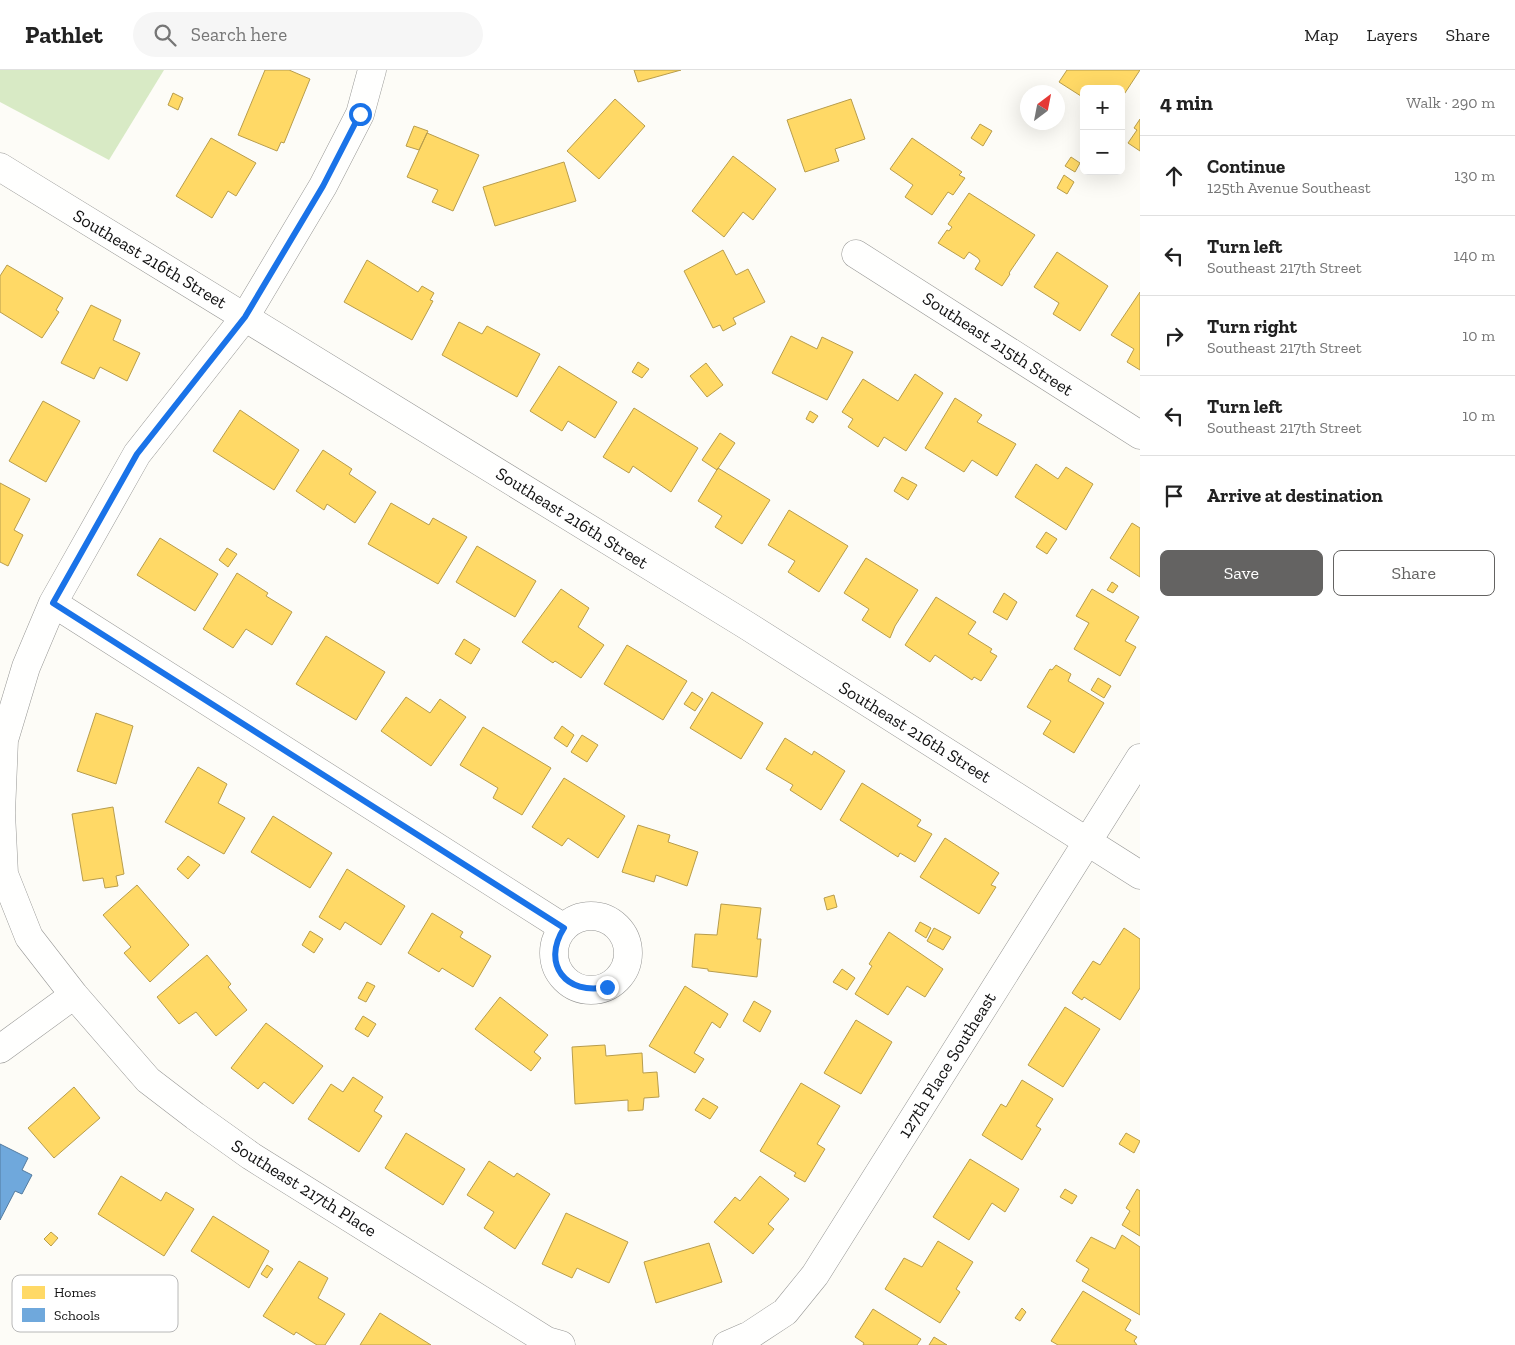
<!DOCTYPE html>
<html lang="en">
<head>
<meta charset="utf-8">
<style>
  :root { --surface:#fff; --page:#f6f6f6; --text:#222; --muted:#767676; --line:#e0e0e0; --accent:#646362 }
  body { margin:0; font-family:"Zilla Slab",serif; background:var(--page); color:var(--text) }
  .controls { position:absolute; right:15px; top:15px; display:grid; overflow:hidden; border-radius:8px; box-shadow:0 5px 20px #0002 }
  .controls button { width:45px; height:45px; display:grid; place-items:center; padding:0; border:0; border-bottom:1px solid var(--line); background:var(--surface); color:var(--text); font:25px sans-serif }
  .compass { position:absolute; left:1020px; top:15px; width:45px; height:45px; border-radius:50%; background:var(--surface); box-shadow:0 5px 20px #0002; rotate:32deg }
  .stop { position:absolute; width:15px; height:15px; margin:-11px; border:4px solid #1a73e8; border-radius:50%; background:#fff }
  .stop.end { background:#1a73e8; border-color:#fff; box-shadow:0 1px 5px #0008 }
  .list { margin:0; padding:0; list-style:none }
  h2 { display:flex; justify-content:space-between; align-items:center; height:65px; margin:0; padding:0 20px; font-size:21px }
  h2 small { font-size:16px; font-weight:400; color:var(--muted) }
  .list li { display:grid; grid-template-columns:32px 1fr auto; gap:15px; align-items:center; box-sizing:border-box; height:80px; padding:0 20px; border-top:1px solid var(--line) }
  .list b { display:block; font-size:19px; white-space:nowrap }
  .list p { margin:0; font-size:16px; white-space:nowrap; color:var(--muted) }
  .list em { font-size:16px; font-style:normal; color:var(--muted) }
  .actions { display:flex; gap:10px; padding:15px 20px }
  .actions a { flex:1; padding:11px 0; border:1px solid var(--accent); border-radius:8px; text-align:center; font-size:18px; color:var(--accent) }
  .actions .main { background:var(--accent); color:#fff }
  .icon { flex:none; width:28px; height:28px; fill:none; stroke:currentColor; stroke-width:2; stroke-linecap:round; stroke-linejoin:round }
  .map { position:relative; flex:none; width:1140px; height:1275px; overflow:hidden }
  header { display:flex; align-items:center; gap:30px; box-sizing:border-box; height:70px; padding:0 25px; background:var(--surface); border-bottom:1px solid var(--line) }
  header strong { font-size:24px }
  nav { display:flex; gap:28px; margin-inline-start:auto; font-size:18px }
  .search { width:350px; height:45px; background:var(--page); display:flex; align-items:center; gap:12px; box-sizing:border-box; padding:0 18px; border-radius:28px; color:var(--muted); font-size:19px }
  main { display:flex }
  aside { flex:1; background:var(--surface) }
  .map>svg:first-child { display:block }
  .forest { fill:#d8eac5 }
  .homes { fill:#ffd966; stroke:#b89d4c }
  .schools { fill:#6fa8dc; stroke:#537b9f }
  .lines { fill:none; stroke-linecap:round; stroke-linejoin:round }
  .street-casing { stroke:#979795; stroke-width:29 }
  .street { stroke:#fffffe; stroke-width:28 }
  .route { stroke:#1a73e8; stroke-width:6 }
  .labels { text-anchor:middle; dominant-baseline:central; stroke-width:5; stroke-linejoin:round; paint-order:stroke }
  .street-label { font-size:18px; fill:#111; stroke:#fff }
  .key { fill:#fff; stroke:#b8b8b8; stroke-width:1 }
  .key-label { font-size:14px; fill:#111 }
</style>
</head>
<body>
<header>
<strong>Pathlet</strong>
<div class="search"><svg class="icon" aria-label="search" viewBox="0 0 24 24"><circle cx="10" cy="10" r="6"/><path d="M15 15l6 6"/></svg>Search here</div>
<nav><a>Map</a><a>Layers</a><a>Share</a></nav>
</header>
<main>
<div class="map">
<svg width="1140" height="1275" viewBox="0 0 1140 1275">
  <rect width="100%" height="100%" fill="#fdfcf7"/>
  <path class="forest" d="M0,0h164l-55,90 -109,-58z"/>
  <path class="homes" d="M265,0h24l21,9 -26,64 -3,-1 -4,9 -39,-16z
    M634,0h47l-43,12z
    M1067,0h73l-19,29v-10h-37v9l-25,-16z
    M173,23l10,5 -5,12 -10,-5z
    M615,29l30,27 -46,53 -32,-28z
    M851,29l14,40 -30,10 4,12 -34,11 -18,-52z
    M1140,49v32l-12,-8 9,-13 -3,-2z
    M980,54l12,7 -9,15 -12,-8z
    M414,56l14,5 -9,19 -13,-4z
    M427,63l52,22 -26,56 -21,-9 6,-12 -31,-13z
    M211,68l45,25 -20,33 -8,-5 -16,27 -36,-22z
    M912,68l50,34 -3,3 6,3 -12,17 -5,-3 -16,23 -27,-18 8,-12 -23,-16z
    M733,86l43,33 -23,31 -10,-8 -19,25 -32,-26z
    M1071,87l9,6 -5,9 -10,-6z
    M564,92l12,39 -81,25 -12,-39z
    M1064,105l10,7 -7,12 -10,-6z
    M969,123l66,42 -26,38 1,1 -8,12 -27,-17 5,-8 -2,-3 -9,-6 -5,7 -26,-16 9,-13 2,1 3,-4 -4,-3z
    M723,180l13,25 12,-6 17,33 -32,16 3,6 -13,7 -3,-6 -7,3 -29,-57z
    M1057,182l51,34 -28,45 -27,-17 6,-11 -25,-16z
    M367,190l51,32 4,-6 12,7 -4,7 3,1 -21,39 -68,-38z
    M7,195l56,33 -7,12 3,2 -17,26 -42,-26v-36z
    M1140,222v78l-13,-8 7,-13 -23,-14z
    M91,235l30,15 -8,20 27,13 -13,28 -27,-14 -6,12 -33,-16z
    M459,252l23,12 5,-8 53,28 -23,43 -75,-42z
    M791,266l26,13 5,-12 31,15 -26,48 -55,-27z
    M638,292l11,7 -7,9 -10,-6z
    M706,293l17,22 -16,12 -17,-21z
    M559,296l58,36 -22,36 -27,-17 -6,10 -32,-20z
    M915,304l28,19 -37,58 -22,-14 -6,10 -30,-20 5,-8 -11,-7 21,-33 35,22z
    M955,328l27,17 -5,7 39,22 -19,32 -25,-16 -8,12 -39,-24z
    M43,331l37,20 -34,61 -37,-21z
    M634,338l64,40 -27,44 -38,-26 -4,7 -26,-16z
    M240,340l59,40 -25,40 -61,-39z
    M810,341l8,5 -5,7 -7,-4z
    M720,363l15,10 -18,27 -15,-10z
    M323,380l29,19 -3,5 27,18 -21,31 -28,-19 -3,6 -28,-19z
    M1036,394l22,15 8,-12 27,17 -27,46 -51,-33z
    M718,398l52,32 -28,44 -27,-17 7,-11 -24,-15z
    M902,407l15,8 -9,15 -14,-9z
    M0,413l30,16 -16,31 9,5 -15,31 -8,-4z
    M391,433l38,22 4,-7 34,19 -29,47 -70,-40z
    M789,440l59,36 -29,46 -31,-20 7,-11 -27,-16z
    M1132,453l8,5v49l-30,-19z
    M1046,462l11,7 -10,15 -11,-7z
    M160,468l58,36 -23,37 -58,-36z
    M477,476l59,35 -21,36 -59,-35z
    M227,478l10,6 -9,13 -9,-7z
    M866,488l52,32 -23,36 -5,12 -28,-18 7,-11 -25,-16z
    M237,503l31,20 -2,3 26,16 -20,33 -26,-16 -13,19 -30,-19z
    M1112,512l6,4 -5,7 -6,-3z
    M561,519l28,19 -11,19 26,18 -23,33 -26,-17 -2,2 -31,-21z
    M1092,519l47,28 -14,24 11,6 -16,29 -46,-27 15,-26 -13,-7z
    M1004,523l13,9 -10,18 -14,-8z
    M936,527l40,25 -8,12 24,15 -2,3 7,4 -16,25 -7,-4 -2,3 -37,-25 -5,7 -25,-17z
    M326,566l59,36 -29,48 -60,-36z
    M464,569l16,10 -9,15 -16,-10z
    M627,575l60,36 -24,39 -59,-36z
    M1056,595l15,9 -3,7 36,22 -30,50 -31,-19 8,-13 -24,-14 23,-38 2,1z
    M1098,608l13,8 -7,12 -13,-8z
    M692,622l11,7 -8,12 -11,-7z
    M712,622l51,31 -22,36 -51,-31z
    M406,627l24,16 10,-14 26,18 -35,49 -50,-35z
    M96,643l37,13 -17,58 -39,-13z
    M562,656l12,9 -7,12 -13,-9z
    M483,657l68,41 -29,47 -29,-17 5,-10 -38,-23z
    M582,665l16,10 -11,17 -16,-10z
    M785,668l27,17 2,-4 31,20 -24,39 -31,-20 3,-5 -27,-16z
    M198,697l29,17 -9,19 27,15 -21,36 -59,-32z
    M564,708l61,38 -27,42 -30,-20 -6,8 -30,-19z
    M862,713l59,37 -4,6 15,8 -17,28 -15,-9 -2,4 -58,-37z
    M113,737l11,67 -8,2 2,10 -13,2 -2,-10 -20,3 -11,-67z
    M273,746l59,37 -22,35 -59,-36z
    M638,755l32,10 -2,7 30,10 -11,34 -31,-11 -2,7 -32,-10z
    M945,768l54,35 -8,12 5,2 -17,27 -59,-37z
    M188,786l12,9 -12,14 -11,-10z
    M347,799l58,37 -24,39 -36,-23 -5,8 -21,-13z
    M137,815l52,60 -39,37 -26,-29 7,-6 -28,-32z
    M834,825l3,12 -10,3 -3,-12z
    M721,834l40,4 -4,31h4l-4,38 -49,-6v-2l-16,-2 3,-33 22,1z
    M432,843l31,19 -3,5 31,19 -18,31 -31,-19 -3,4 -31,-19z
    M920,852l11,6 -5,10 -11,-7z
    M934,858l17,9 -8,13 -16,-9z
    M1124,858l16,11v49l-20,32 -36,-23 -2,3 -10,-7 21,-32 7,4z
    M310,861l13,8 -9,14 -12,-8z
    M889,862l54,37 -18,28 -18,-11 -19,29 -33,-21 17,-28 -3,-2z
    M207,885l24,29 -3,3 19,23 -31,26 -20,-24 -17,12 -22,-27z
    M842,899l13,9 -8,12 -14,-8z
    M367,912l8,4 -9,16 -8,-4z
    M685,916l43,28 -8,14 -8,-6 -18,31 10,6 -9,14 -46,-27z
    M500,927l48,38 -14,17 7,6 -10,13 -56,-42z
    M754,931l17,10 -11,21 -17,-11z
    M1065,937l35,22 -37,58 -35,-22z
    M363,946l13,8 -8,13 -13,-8z
    M856,950l36,22 -31,52 -37,-21z
    M266,953l57,43 -30,38 -29,-22 -6,7 -27,-21z
    M605,975l1,11 36,-3 1,20 14,-1 2,25 -15,1 -1,12 -15,1v-11l-53,4 -3,-57z
    M353,1007l30,20 -9,14 8,5 -23,36 -51,-33 23,-35 12,8z
    M1022,1010l31,19 -17,27 5,3 -19,31 -40,-25 19,-31 5,3z
    M801,1013l39,23 -23,38 8,5 -20,33 -11,-6 2,-3 -36,-22z
    M74,1017l26,31 -46,40 -26,-30z
    M703,1028l15,9 -8,12 -15,-9z
    M406,1063l59,36 -22,36 -58,-37z
    M1126,1063l14,8 -6,12 -15,-9z
    M970,1089l49,30 -14,23 -13,-9 -23,37 -36,-23z
    M489,1091l25,16 3,-4 33,21 -35,55 -31,-21 10,-16 -27,-17z
    M121,1106l40,25 5,-9 28,17 -30,47 -66,-42z
    M760,1106l29,23 -21,25 6,5 -21,25 -39,-32 21,-25 5,4z
    M1065,1119l12,7 -5,8 -12,-7z
    M1137,1119l3,2v45l-18,-11 8,-14 -4,-3z
    M566,1143l62,29 -19,41 -32,-15 -5,10 -30,-14z
    M213,1146l56,35 -20,37 -58,-37z
    M51,1162l7,6 -7,8 -7,-7z
    M1122,1165l18,12v68l-58,-34 7,-12 -13,-8 15,-24 24,12z
    M938,1171l35,21 -17,27 4,3 -20,31 -55,-34 19,-31 18,9z
    M709,1173l13,39 -66,21 -12,-41z
    M299,1191l29,17 -10,20 27,16 -20,31h-8l-21,-13 -2,3 -31,-19z
    M267,1195l6,4 -6,9 -6,-4z
    M1083,1221l48,29 -6,10 12,7 -3,4 3,4h-79l-7,-4z
    M1022,1238l4,4 -6,9 -5,-3z
    M873,1239l48,30 -4,6h-54l1,-2 -9,-6z
    M380,1243l51,32h-71z
    M934,1267l13,8h-18z"/>
  <path class="schools" d="M0,1074l28,14 -6,12 10,5 -10,19 -7,-3 -15,29z"/>
  <g class="lines">
    <g class="street-casing">
      <path id="street" d="M372,0l-12,44 -37,72 -78,131 -108,137 -84,149 -27,64 -22,73 -3,73 3,61 25,63 45,58 74,85 47,36 56,40 296,185 14,4
        M0,97l746,458 394,250
        M856,184l284,181
        M53,533l511,325
        M554 883a37 37 0 1 1 74 0a37 37 0 1 1-74 0Z
        M0,979l74,-54
        M727,1275l23,-10 35,-23 30,-37 325,-517"/>
    </g>
    <use href="#street" class="street"/>
  </g>
  <g class="lines">
    <path class="route" d="M360,44l-37,72 -78,131 -108,137 -84,149 511,325c-23,36 2,68 43,59"/>
  </g>
  <g class="labels">
    <g class="street-label">
      <text transform="translate(150 189) rotate(31)">Southeast 216th Street</text>
      <text transform="translate(998 274) rotate(33)">Southeast 215th Street</text>
      <text transform="translate(572 448) rotate(32)">Southeast 216th Street</text>
      <text transform="translate(915 662) rotate(32)">Southeast 216th Street</text>
      <text transform="translate(947 995) rotate(-58)">127th Place Southeast</text>
      <text transform="translate(304 1118) rotate(32)">Southeast 217th Place</text>
    </g>
  </g>
  <rect x="12" y="1205" width="166" height="57" rx="8" class="key"/>
  <rect x="22" y="1216" width="23" height="13" fill="#ffd966"/>
  <rect x="22" y="1238" width="23" height="14" fill="#6fa8dc"/>
  <g class="key-label">
    <text x="54" y="1227">Homes</text>
    <text x="54" y="1250">Schools</text>
  </g>
</svg>
<div class="controls">
<button>+</button>
<button>−</button>
</div>
<svg class="compass" viewBox="-18 -18 36 36"><path d="M0-13l5 13h-10z" fill="#e53935"/><path d="M0 13l5-13h-10z" fill="#767676"/></svg>
<div class="stop" style="left:360px;top:44px"></div>
<div class="stop end" style="left:607px;top:917px"></div>
</div>
<aside>
<h2>4 min<small>Walk · 290 m</small></h2>
<ul class="list">
<li><svg class="icon" aria-label="ahead" viewBox="0 0 24 24"><path d="M12 20V5M6 11l6-6 6 6"/></svg><div><b>Continue</b><p>125th Avenue Southeast</p></div><em>130 m</em></li>
<li><svg class="icon" aria-label="left" viewBox="0 0 24 24"><path d="M17 20v-9H6M10 6l-5 5 5 5"/></svg><div><b>Turn left</b><p>Southeast 217th Street</p></div><em>140 m</em></li>
<li><svg class="icon" aria-label="right" viewBox="0 0 24 24"><path d="M7 20v-9h11M14 6l5 5-5 5"/></svg><div><b>Turn right</b><p>Southeast 217th Street</p></div><em>10 m</em></li>
<li><svg class="icon" aria-label="left" viewBox="0 0 24 24"><path d="M17 20v-9H6M10 6l-5 5 5 5"/></svg><div><b>Turn left</b><p>Southeast 217th Street</p></div><em>10 m</em></li>
<li><svg class="icon" aria-label="arrive" viewBox="0 0 24 24"><path d="M6 21V4h12l-3 4 3 4H6"/></svg><div><b>Arrive at destination</b></div></li>
</ul>
<div class="actions"><a class="main">Save</a><a>Share</a></div>
</aside>
</main>
</body>
</html>
